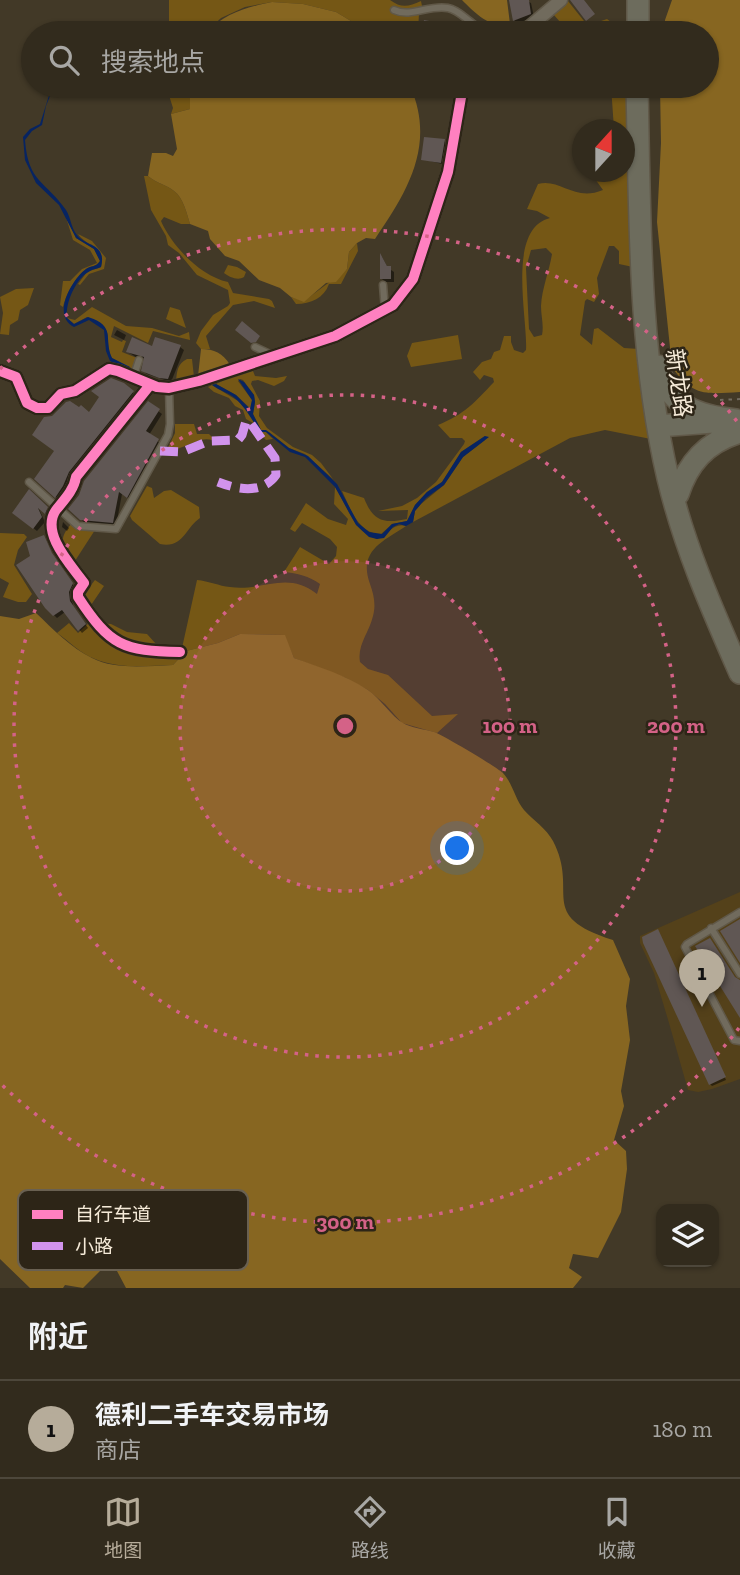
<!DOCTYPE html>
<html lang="zh">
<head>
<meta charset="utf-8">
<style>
  :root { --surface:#322b1d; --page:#3a3326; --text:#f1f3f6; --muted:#a8a7a4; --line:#4d473b; --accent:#b6ac9a }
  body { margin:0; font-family:"Zilla Slab","Noto Sans SC",serif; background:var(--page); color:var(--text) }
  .controls { position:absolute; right:21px; bottom:21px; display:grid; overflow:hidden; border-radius:14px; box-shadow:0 2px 5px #0004 }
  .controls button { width:63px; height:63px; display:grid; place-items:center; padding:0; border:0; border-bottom:2px solid var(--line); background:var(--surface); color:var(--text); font:35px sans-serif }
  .compass { position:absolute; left:572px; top:119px; width:63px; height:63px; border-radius:50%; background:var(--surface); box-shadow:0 2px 5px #0004; rotate:21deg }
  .you { position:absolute; left:458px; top:849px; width:24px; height:24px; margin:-18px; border:5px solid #fff; border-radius:50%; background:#1a73e8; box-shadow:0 0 0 10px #1a73e833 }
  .badge { display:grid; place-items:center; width:46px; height:46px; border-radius:50%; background:var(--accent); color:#111; font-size:23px; font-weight:700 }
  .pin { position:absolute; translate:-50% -58px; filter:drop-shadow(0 2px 4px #0008) }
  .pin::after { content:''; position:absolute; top:37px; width:24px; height:21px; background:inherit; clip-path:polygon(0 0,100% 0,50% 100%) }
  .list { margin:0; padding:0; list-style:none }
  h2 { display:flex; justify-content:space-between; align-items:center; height:91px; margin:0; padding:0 28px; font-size:30px }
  h2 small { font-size:23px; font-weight:400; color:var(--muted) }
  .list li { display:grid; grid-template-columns:46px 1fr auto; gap:21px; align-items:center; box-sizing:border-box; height:98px; padding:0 28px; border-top:2px solid var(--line) }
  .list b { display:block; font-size:26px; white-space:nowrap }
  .list p { margin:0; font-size:23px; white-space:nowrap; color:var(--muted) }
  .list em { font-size:23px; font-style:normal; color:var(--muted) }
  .icon { flex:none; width:38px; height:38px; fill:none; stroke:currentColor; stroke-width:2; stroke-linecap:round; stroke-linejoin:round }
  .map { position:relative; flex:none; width:740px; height:1288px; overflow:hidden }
  .search { position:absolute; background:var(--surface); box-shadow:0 2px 5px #0004; left:21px; right:21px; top:21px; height:77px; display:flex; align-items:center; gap:18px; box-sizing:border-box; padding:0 24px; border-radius:38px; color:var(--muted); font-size:26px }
  .sheet { height:189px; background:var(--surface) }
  nav { display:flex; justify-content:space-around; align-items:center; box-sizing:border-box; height:98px; border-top:2px solid var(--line); background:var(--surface); font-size:19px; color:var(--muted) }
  nav a { display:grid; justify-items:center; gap:4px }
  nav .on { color:var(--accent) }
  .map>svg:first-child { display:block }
  .built { fill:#54411a }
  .green { fill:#755715; fill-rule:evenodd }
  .forest { fill:#876621 }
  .water { fill:#072462 }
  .shadow { fill:#0007 }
  .building { fill:#605754 }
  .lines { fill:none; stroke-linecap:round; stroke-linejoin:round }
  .service-casing { stroke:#605848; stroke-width:9 }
  .minor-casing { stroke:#605848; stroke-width:15 }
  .primary-casing { stroke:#605848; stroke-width:24 }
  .path { stroke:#726b5f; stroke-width:2; stroke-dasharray:3.5 5; stroke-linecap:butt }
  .service { stroke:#716b5d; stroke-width:6 }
  .minor { stroke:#716b5d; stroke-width:12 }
  .primary { stroke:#6d6c5d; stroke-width:21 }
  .quiet { stroke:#d193ec; stroke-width:9; stroke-dasharray:18 9; stroke-linecap:butt }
  .cycleway-casing { stroke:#2d2517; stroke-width:15 }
  .cycleway { stroke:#ff80c0; stroke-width:10 }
  .ring { fill:none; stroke:#d46287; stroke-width:3.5; stroke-dasharray:3.5 7 }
  .labels { text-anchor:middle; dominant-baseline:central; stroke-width:5; stroke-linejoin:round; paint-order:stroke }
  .street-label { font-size:23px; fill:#f5ead8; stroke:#2d2517 }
  .key { fill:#2d2517; stroke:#696051; stroke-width:2 }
  .key-label { font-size:19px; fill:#f5ead8 }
  .centre { fill:#d46287; stroke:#2d2517; stroke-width:3.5 }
  .ring-label { font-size:21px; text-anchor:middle; font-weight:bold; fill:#d46287; stroke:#2d2517; stroke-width:5; stroke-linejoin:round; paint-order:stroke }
</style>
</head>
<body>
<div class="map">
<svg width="740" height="1288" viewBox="0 0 740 1288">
  <rect width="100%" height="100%" fill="#423927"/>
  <path class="built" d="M740,892v187l-28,10 -14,3 -10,-2 -19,-67 -15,-50 -14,-30v-7z"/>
  <path class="green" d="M169,0h221c11,8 18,7 31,1l1,5 -15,5 -14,-4 -2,2 6,6 22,-2 -1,20h-47l-35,-21 -33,-8 -31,-2 -27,5 -24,11 -16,15h-36z
    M568,1l24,30 9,-10 6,-2 12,9v5h-58l-4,-4 4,-6 -8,-9z
    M166,86h24v23l-19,5 2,-6z
    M611,86h21l1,181 -14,-3v-13l-5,-5h-5l-12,32 2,16 -5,8 -7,-3 -2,2 -5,34 12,10 2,-16 4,-1 26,20 15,1 12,90 -46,-9 -35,8 -157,84 2,-11 6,-7 23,-19 19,-28 22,-17v-4l-24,16 -19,30 -15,10 -12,13 -8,16 -15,3 -12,11c-23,-4 -29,-25 -38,-44l22,7c9,23 19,26 43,21l1,-9 -30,1 24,-5 15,-8 19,-16 28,-38 1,-3 -3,-3h-12l-12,-13c27,-11 36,-22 56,-43l-1,-4 -9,-3 -4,5 -7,-8 9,-10 9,-3 3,-7 6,-2 4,-14h7v6l3,8 9,3 3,-3c2,-32 -20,-121 24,-132l-13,-7 -10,-2 11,-25c22,-6 36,18 65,6l-13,-18h34v-42l-10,-1zM546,248l6,6c-3,18 -10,34 -11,52 0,10 3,19 1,29l-8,2 -5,-8 -3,-61 5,-18z
    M144,176h4c10,8 19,9 26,15 9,6 13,23 16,33h-9l-17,-7 -3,4c11,25 39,55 67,61l5,11 36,6 3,2 3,7 -21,-7 -21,4 -27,31 4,13h-9l-5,-6 5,-12 12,-16 15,-9 2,-3 -2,-13 -31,-15 -18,-22 -11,-8 -2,-9 -15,-26z
    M65,214l11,24 18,11 6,12c-5,7 -9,4 -15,9 -10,8 -20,26 -22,37l-3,-2 3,-24h7l12,-12 15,-6 -7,-13 -17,-10z
    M78,234l14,7 14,17 -2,11 -15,5 -9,11 -2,-1 9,-12 14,-5c4,-19 -16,-22 -23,-33z
    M357,243l1,8 -17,33h-12c-5,14 -18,20 -33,20l-5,-7 13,4 43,-32 2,-17z
    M228,265l9,2 9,5 -2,5c-6,4 -15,0 -20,-4z
    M34,288l-6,17 -8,5 -2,10 -8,5 -1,10 -9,-1 3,-21 -3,-16 16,-8z
    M92,307l34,19 26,2 27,8 10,-4 1,8 -37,-9 -5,12 -34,-17 -3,11 11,5 1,-2 3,1 -4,11 15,6 -5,11 -20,-11c-10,-23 7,-26 -25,-41l-13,7 -7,-6 8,2z
    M170,307l10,3 6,18 -20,-9z
    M458,335l4,24 -51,8 -4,-11 5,-13z
    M187,359h5l2,18 -18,4c1,-9 1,-17 11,-22z
    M258,368l-5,3 2,5 21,2 11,-2 -3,5 -10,5 -16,-6 -6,1 -1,3 9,17 -1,15 8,12 26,19 19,8 9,8 12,16 -28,-25 -16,-6 -20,-16 -8,-2 -8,-16 2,-12 -1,-7 -11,-15 -3,-1 -2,2 14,19 -1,9 -15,-14 -20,-11 27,-13z
    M212,385l26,16 13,13 9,18h6l7,7 -7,1 -10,-10 -3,-7 -7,-4 -3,-9 -8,-4 -6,-8 -15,-6 -6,-5z
    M175,424h19l3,10h12l4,4 -1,2c-16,-4 -27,11 -45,10l8,-17z
    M147,486l5,2 2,10 10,-7 7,-1 28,17 1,11c-14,9 -17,31 -40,26l-28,-24 -2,-4z
    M335,487c13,19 17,44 42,52 10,-5 18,-17 29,-13 -24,16 -48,25 -36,58 4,11 6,21 3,32 -4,17 -16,29 -13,46l8,7 20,6 44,41 26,-2 -21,19 -35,-10 -17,-19 -17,-14 -22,-12 -52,-20 -10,-23 -44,-1 -22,9 -32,8 -13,14c-26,1 -54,4 -78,-6 -14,-5 -26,-18 -38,-26l12,-10 9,10 13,-12 17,20 74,7 15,-68c12,1 22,6 33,7 32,5 57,-17 87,7l3,-10c-11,-8 -23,-11 -36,-12l16,-25 29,17 7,-8 1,-9 -7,-8 -28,-16 -7,9 -5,-3 16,-26 22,16 18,6 2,-6 -14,-15z
    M72,523l23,7 -22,34c-9,-19 -17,-23 -1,-41z
    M0,533l24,1 3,3 -9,13 -4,15 18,29 -6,8h-8l-15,-5 6,-14 -9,-5z
    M95,580l9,6 -15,22 -4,-5 -1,-9z
    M101,623l10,1 16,8 20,2 9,10 10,4 -43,-6z"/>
  <path class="forest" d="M462,0h45l3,24c-20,5 -35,-11 -48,-24z
    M672,0h68v392c-34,2 -47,5 -68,-25l-15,-145 4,-79 -1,-57h47v-53h-43l1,-13z
    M272,2l31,2 33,8 35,21h-166c22,-20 38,-25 67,-31z
    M190,86h220c26,58 -2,105 -35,153l-9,-1 -9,5 -8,9 -2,17 -11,13 -10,1 -22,19 -13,-5 -11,-9 -21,-8 -20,-19 -14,-5 -15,-17 -2,-8 -18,-7c-3,-10 -7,-27 -16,-33 -7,-6 -16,-7 -26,-15l4,-23h14l7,3 4,-7 -6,-35 19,-5z
    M201,349c13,0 22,4 29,16l-32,11z
    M36,613c17,16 35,35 56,45 23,12 55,8 81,7l13,-14 32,-8 22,-9 45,1 9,23c25,9 52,17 74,32 12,8 24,27 35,33 8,5 21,6 31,9 9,3 61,34 69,41 10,11 12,26 21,37 10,11 22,18 29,31 27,52 -18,74 60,99l17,39 -4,27 4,34 -9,51 3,15 -10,34 12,11 1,18 -6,43 -23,46 -25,-4 -4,14 13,9 -9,11h-447l-9,-17 -10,-7 -24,24 -18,-3 -2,3h-33l-30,-29v-643l19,3z"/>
  <path class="water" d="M52,86h2l-8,20 -4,19 -10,6 -7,9c3,43 21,41 41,70 5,8 5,18 11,25 9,12 30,8 24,32 -4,2 -8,2 -11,4 -14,7 -25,32 -23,47l7,6 14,-7c29,9 15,22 24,41l18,9 2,5 -22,-11 -4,-10 -2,-21 -15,-10 -15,7c-23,-11 -2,-48 12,-58 6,-4 9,-1 14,-8l-6,-12 -18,-11 -17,-33 -23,-22 -11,-23 -2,-23 7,-8 10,-5z
    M238,379l6,3 10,13 1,7 -2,12 8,16h5l23,18 19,8 29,28 21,39 11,9 13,2 10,-10 15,-3 8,-16 12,-13 15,-10 19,-30 24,-16 4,1 -26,20 -19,28 -18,13 -11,13 -2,11 -7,4 -7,-2 -6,3 -9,11 -7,1 -8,-2 -13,-12 -21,-38 -30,-30 -15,-5 -24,-20h-6c-8,-12 -13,-22 -23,-32 -7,-7 -17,-9 -25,-15l4,-1 20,11 14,14 2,-9z"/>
  <path class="shadow" d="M525,0l6,3 3,14 -16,6 -4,-3z
    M444,141l2,2 -4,21 -19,-5z
    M382,257l6,11 6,4v10h-9l-4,-4z
    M117,330l9,5 -2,5 -10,-5z
    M180,347l4,3 -13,32 -24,-8 -4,-3 2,-13 -6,1 -11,-7z
    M111,380l26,15 -78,105 -23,-21 54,-65z
    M158,411l4,3 -13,21 12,9 -30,56 -9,-6 -6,32 -31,-3 -15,-14z
    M29,492l21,20 -1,4 -11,-9 7,15 -8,9 -19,-15z
    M63,522l6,6 -2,3 -5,-4z
    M44,537l10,21 21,30 -3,8 1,10 15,22 -6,5 -17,-21 -8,6 -3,-3 -22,-58z
    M718,1062l8,18 -14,6 -2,-2z"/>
  <path class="building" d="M509,0h20l2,14 -18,7z
    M570,0h14l11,14 -9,7z
    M424,20l47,9 -1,4h-33l-15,-3z
    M424,137l21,2 -4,24 -20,-3z
    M380,253l7,13h4v13h-11z
    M242,321l18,15 -4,6 -5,1 -16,-13z
    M132,337l20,9 3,-9 26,8 -13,34 -9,-1 -18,-7 3,-14 -18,-5z
    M111,378l13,5 10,8 -65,81 -6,14 -8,12 -21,-19 20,-28 -22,-16 12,-18 8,-1 14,-14 4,-1 9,6 2,-2 8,7 10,-15 -8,-6z
    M148,401l12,8 -14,22 13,8 -32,59 -8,-6 -6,31 -33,-3 -12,-11 11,-14 5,-14z
    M29,489l19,18 -3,7 -7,-6 4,9 -9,12 -21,-16z
    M44,535l8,18 21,30 -4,9 1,9 16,23 -8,7 -16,-21 -9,6 -8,-8 -29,-43 14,-9 -4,-14z
    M740,919v44l-20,-32z
    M658,929l68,148 -17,8 -66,-142 -1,-6z
    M710,938l25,39 5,3v38l-45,-72z"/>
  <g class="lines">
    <g class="service-casing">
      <path id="service" d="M394,10c17,8 36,-6 54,-2 11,2 17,11 27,17 9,6 22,6 32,8
        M383,285l2,25
        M255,347l17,8
        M133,378l6,-18
        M29,482l49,44 38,3 52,-94 2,-11 -1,-36
        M740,912l-53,32 -2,3 49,93 6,1
        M711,928l29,46"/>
    </g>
    <g class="minor-casing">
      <path id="minor" d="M522,33l39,-33
        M0,371l16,6 11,26 10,5h11l13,-14 14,-3 34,-22 9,2 39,16 12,1 30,-7 136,-45 58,-31 20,-26 35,-107 15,-86
        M150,385l-74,92c-2,13 -12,23 -20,33 -16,23 15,55 28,73l-6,9v5c32,49 45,54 102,55"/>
    </g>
    <g class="primary-casing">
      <path id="primary" d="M638,33v-33
        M637,86c3,130 1,264 31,392 16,68 44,131 72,195
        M658,366c12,41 39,50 78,54
        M658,426l55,-4
        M678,494c10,-31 28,-51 59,-61"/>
    </g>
    <path class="path" d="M720,400l20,-1"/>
    <use href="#service" class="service"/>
    <use href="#minor" class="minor"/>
    <use href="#primary" class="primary"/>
    <path class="quiet" d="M160,451l22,1 27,-11 29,-1 4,-5 4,-14h3l26,37 1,17c-14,20 -40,14 -58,7"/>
    <g class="cycleway-casing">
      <path id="cycleway" d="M0,371l16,6 11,26 10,5h11l13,-14 14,-3 34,-22 9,2 39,16 12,1 30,-7 136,-45 58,-31 20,-26 35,-107 15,-86
        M150,385l-74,92c-2,13 -12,23 -20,33 -16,23 15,55 28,73l-6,9v5c32,49 45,54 102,55"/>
    </g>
    <use href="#cycleway" class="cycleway"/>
  </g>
  <circle cx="345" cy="726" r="165" fill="#d46287" fill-opacity=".12"/>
  <g class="ring">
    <circle cx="345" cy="726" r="165"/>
    <circle cx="345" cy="726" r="331"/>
    <path d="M739 1028A496 496 0 0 1 0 1083M0 369A496 496 0 0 1 739 424"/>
  </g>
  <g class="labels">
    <g class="street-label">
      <text transform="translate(679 383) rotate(82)">新龙路</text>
    </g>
  </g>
  <rect x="18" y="1190" width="230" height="80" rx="10" class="key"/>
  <rect x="32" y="1210" width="31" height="9" fill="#ff80c0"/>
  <rect x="32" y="1242" width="31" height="8" fill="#d193ec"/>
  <g class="key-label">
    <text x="75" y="1221">自行车道</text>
    <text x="75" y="1253">小路</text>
  </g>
  <circle cx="345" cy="726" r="10" class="centre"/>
  <g class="ring-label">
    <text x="510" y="733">100 m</text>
    <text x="676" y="733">200 m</text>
    <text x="345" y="1229">300 m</text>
  </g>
</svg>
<div class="controls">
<button><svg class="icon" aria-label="layers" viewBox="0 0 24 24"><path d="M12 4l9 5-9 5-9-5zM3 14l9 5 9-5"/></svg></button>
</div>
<svg class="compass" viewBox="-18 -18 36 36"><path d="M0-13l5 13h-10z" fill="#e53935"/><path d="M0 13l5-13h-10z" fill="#a8a7a4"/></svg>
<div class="you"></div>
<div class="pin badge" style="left:702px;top:1007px">1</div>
<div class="search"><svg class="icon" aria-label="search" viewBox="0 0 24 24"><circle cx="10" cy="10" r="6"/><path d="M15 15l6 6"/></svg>搜索地点</div>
</div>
<section class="sheet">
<h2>附近<small></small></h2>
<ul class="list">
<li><span class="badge">1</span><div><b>德利二手车交易市场</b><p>商店</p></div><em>180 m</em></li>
</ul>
</section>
<nav>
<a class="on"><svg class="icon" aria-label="map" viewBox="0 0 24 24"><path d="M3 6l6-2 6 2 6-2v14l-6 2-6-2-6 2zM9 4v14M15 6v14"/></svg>地图</a>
<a><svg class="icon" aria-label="directions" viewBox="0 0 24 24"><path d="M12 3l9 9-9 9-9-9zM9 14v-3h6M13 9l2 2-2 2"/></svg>路线</a>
<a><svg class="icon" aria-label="saved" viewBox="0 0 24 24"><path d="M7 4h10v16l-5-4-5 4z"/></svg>收藏</a>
</nav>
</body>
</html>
